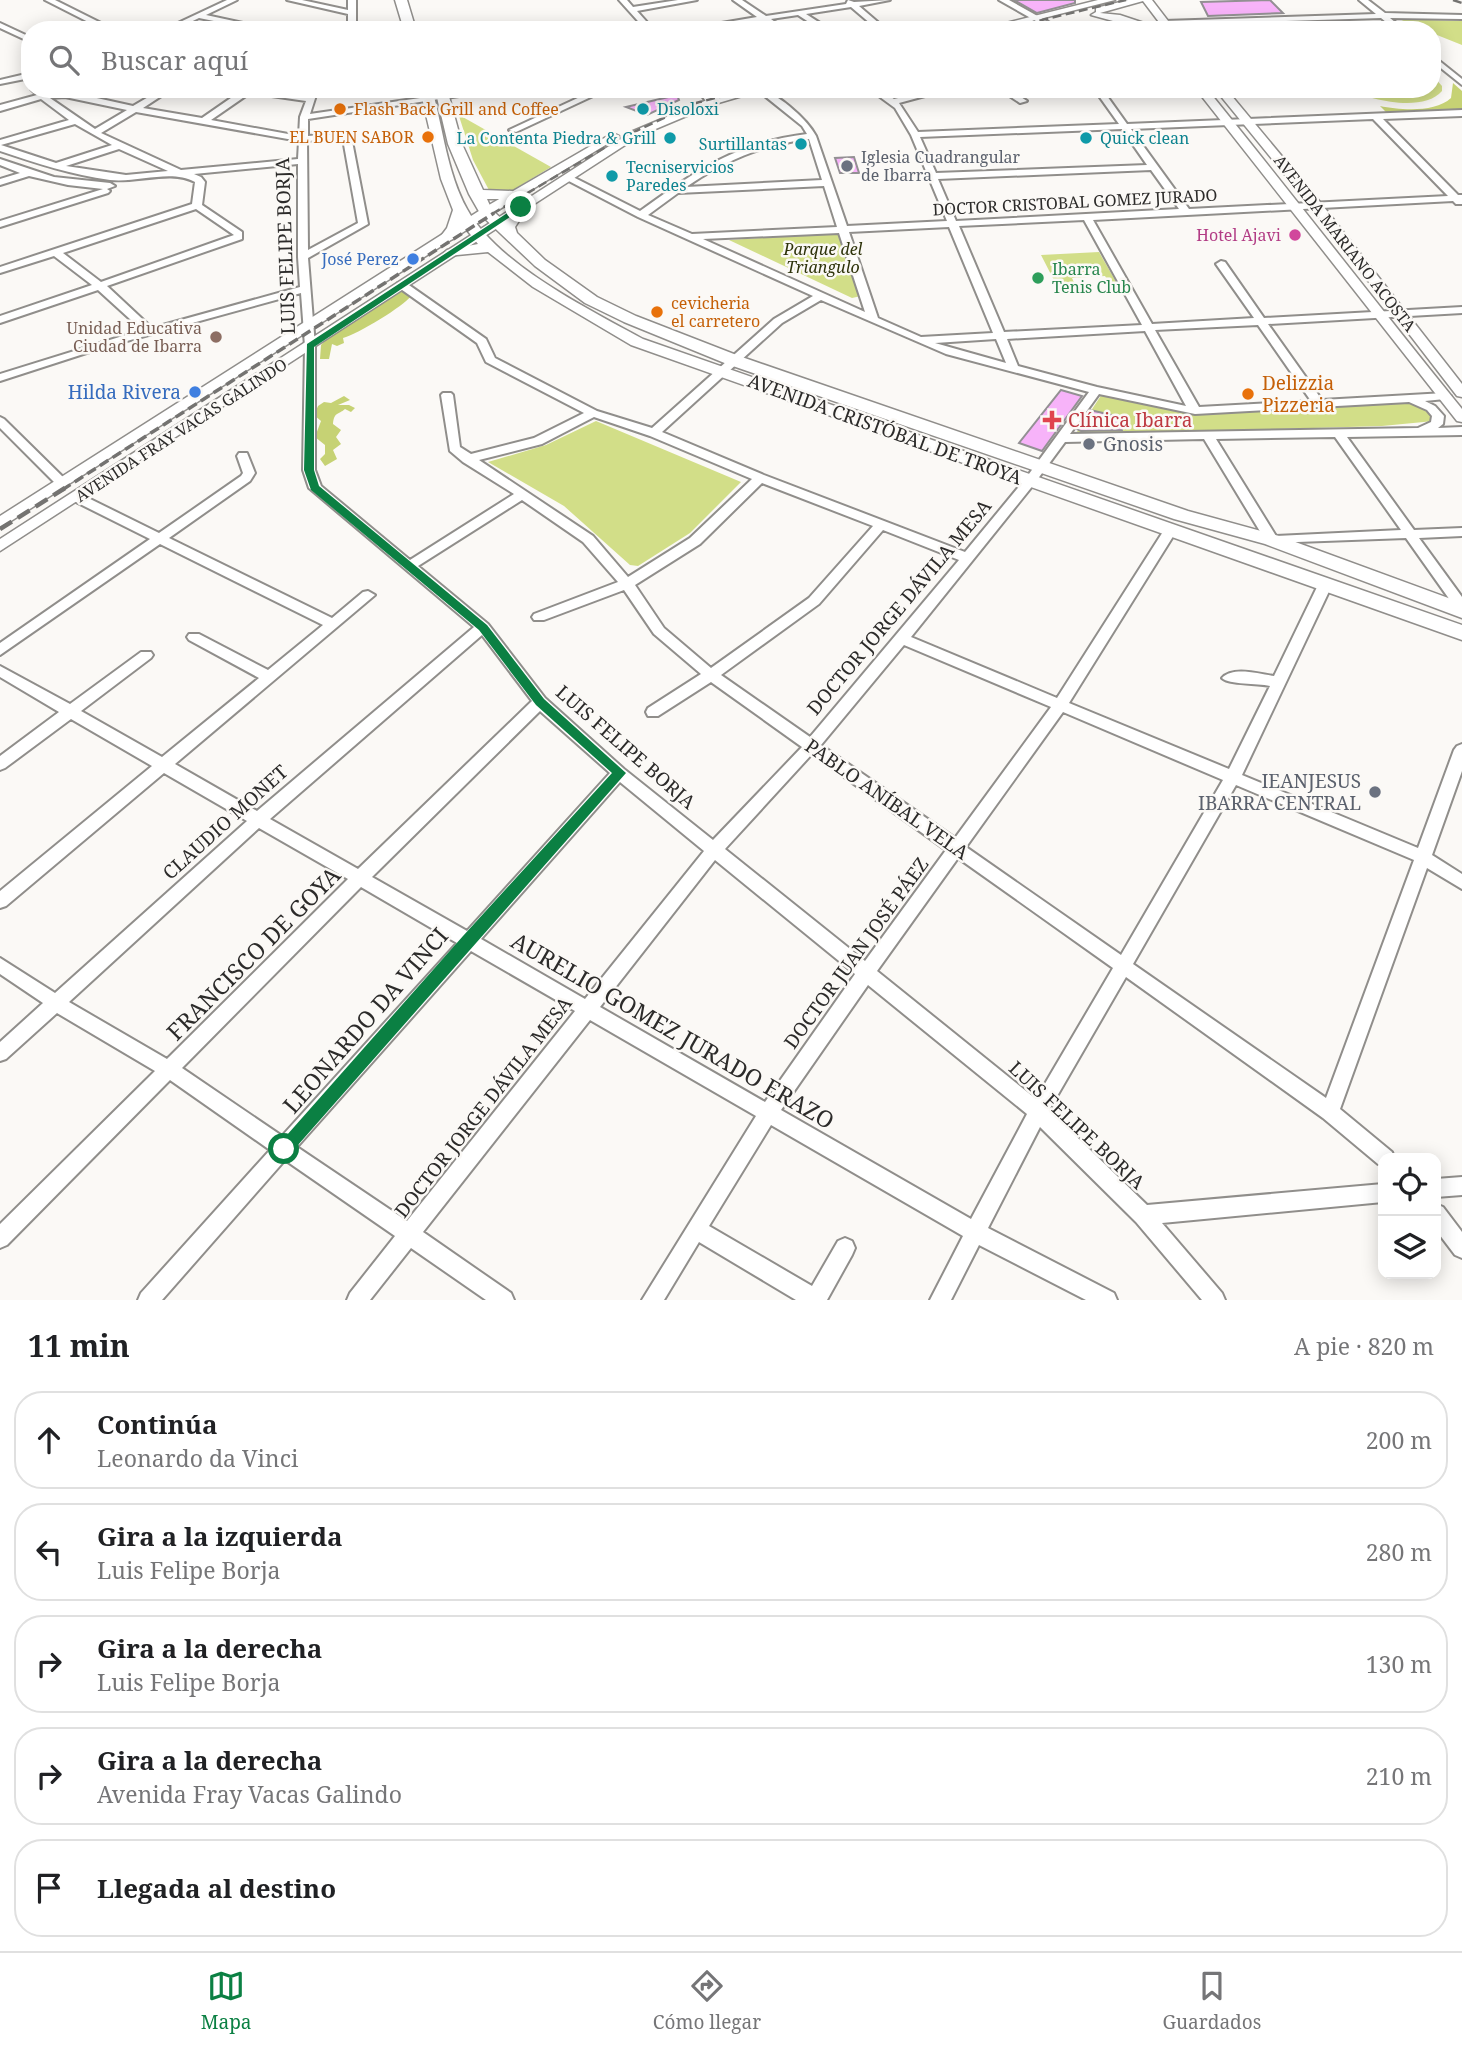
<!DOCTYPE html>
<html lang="es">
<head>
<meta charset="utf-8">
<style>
  :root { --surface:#fff; --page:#f2f2f2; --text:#202124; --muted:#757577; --line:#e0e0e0; --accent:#0b8043 }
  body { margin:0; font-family:"Noto Serif",serif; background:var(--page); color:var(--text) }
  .controls { position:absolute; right:21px; bottom:21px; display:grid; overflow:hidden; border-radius:14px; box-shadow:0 4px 18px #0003 }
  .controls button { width:63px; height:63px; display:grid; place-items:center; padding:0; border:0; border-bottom:2px solid var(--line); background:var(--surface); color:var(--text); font:35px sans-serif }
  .stop { position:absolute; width:21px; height:21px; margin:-16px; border:5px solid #0b8043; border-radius:50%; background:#fff }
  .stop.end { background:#0b8043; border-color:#fff; box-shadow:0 2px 7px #0008 }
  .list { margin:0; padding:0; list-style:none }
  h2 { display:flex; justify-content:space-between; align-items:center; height:91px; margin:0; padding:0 28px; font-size:30px }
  h2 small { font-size:23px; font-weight:400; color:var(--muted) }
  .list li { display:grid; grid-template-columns:46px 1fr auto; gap:21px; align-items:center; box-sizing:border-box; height:98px; margin:0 14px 14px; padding:0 14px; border:2px solid var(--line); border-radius:28px }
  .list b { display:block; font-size:26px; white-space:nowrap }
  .list p { margin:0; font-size:23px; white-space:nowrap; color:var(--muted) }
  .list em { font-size:23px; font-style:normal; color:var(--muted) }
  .icon { flex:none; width:38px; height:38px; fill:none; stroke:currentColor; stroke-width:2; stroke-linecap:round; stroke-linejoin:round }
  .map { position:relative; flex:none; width:1462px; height:1300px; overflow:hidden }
  .search { position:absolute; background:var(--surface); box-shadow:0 4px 18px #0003; left:21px; right:21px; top:21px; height:77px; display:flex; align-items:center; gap:18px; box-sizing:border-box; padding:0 24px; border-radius:28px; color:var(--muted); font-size:26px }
  .sheet { height:651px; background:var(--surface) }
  nav { display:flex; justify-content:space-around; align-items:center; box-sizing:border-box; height:98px; border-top:2px solid var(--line); background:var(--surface); font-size:19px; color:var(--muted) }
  nav a { display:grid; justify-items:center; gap:4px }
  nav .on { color:var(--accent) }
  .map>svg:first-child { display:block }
  .green { fill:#d2de88 }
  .forest { fill:#c6d274 }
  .building { fill:#f7b3f9; stroke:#939093; stroke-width:2 }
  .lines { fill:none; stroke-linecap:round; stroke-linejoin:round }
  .minor-casing { stroke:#908e8b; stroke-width:4 }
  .major-casing { stroke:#908e8b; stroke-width:3 }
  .highway-casing { stroke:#908e8b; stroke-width:3 }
  .minor { fill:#fff; fill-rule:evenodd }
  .major { fill:#fff; fill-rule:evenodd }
  .highway { fill:#fff; fill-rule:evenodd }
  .rail-far2 { stroke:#747371; stroke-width:2.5; stroke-dasharray:9 4.5; stroke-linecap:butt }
  .rail-far1 { stroke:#747371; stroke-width:3.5; stroke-dasharray:10 5; stroke-linecap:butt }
  .rail { stroke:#747371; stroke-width:4.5; stroke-dasharray:14 7; stroke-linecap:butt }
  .route { fill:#0b8043 }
  .food-dot { fill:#e8710a; stroke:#fbf9f6; stroke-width:2.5 }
  .culture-dot { fill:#0f9aa8; stroke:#fbf9f6; stroke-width:2.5 }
  .worship-dot { fill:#6b7280; stroke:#fbf9f6; stroke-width:2.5 }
  .hotel-dot { fill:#d1479c; stroke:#fbf9f6; stroke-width:2.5 }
  .shop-dot { fill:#3f7fe0; stroke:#fbf9f6; stroke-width:2.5 }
  .leisure-dot { fill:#2e9e5b; stroke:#fbf9f6; stroke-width:2.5 }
  .education-dot { fill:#8d6e63; stroke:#fbf9f6; stroke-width:2.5 }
  .health-dot { fill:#e0444e; stroke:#fbf9f6; stroke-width:2.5 }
  .labels { text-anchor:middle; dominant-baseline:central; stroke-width:5; stroke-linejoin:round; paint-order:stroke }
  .far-food-label { font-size:16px; fill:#c56008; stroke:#fbf9f6; text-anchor:start }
  .far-culture-label { font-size:16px; fill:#0d838f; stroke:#fbf9f6; text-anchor:start }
  .far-worship-label { font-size:16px; fill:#5b616d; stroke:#fbf9f6; text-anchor:start }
  .far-street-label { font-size:16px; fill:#2c2b2a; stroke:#fbf9f6 }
  .far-hotel-label { font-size:16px; fill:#b23c85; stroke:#fbf9f6; text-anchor:end }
  .far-park-label { font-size:16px; font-style:italic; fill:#2e330a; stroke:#fbf9f6 }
  .far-shop-label { font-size:16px; fill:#366cbe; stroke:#fbf9f6; text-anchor:end }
  .far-leisure-label { font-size:16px; fill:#27864d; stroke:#fbf9f6; text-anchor:start }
  .far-education-label { font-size:16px; fill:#785e54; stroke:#fbf9f6; text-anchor:end }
  .street-label { font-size:19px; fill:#2c2b2a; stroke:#fbf9f6 }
  .food-label { font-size:19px; fill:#c56008; stroke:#fbf9f6; text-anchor:start }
  .shop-label { font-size:19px; fill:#366cbe; stroke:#fbf9f6; text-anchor:end }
  .health-label { font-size:19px; fill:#be3a42; stroke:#fbf9f6; text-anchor:start }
  .worship-label { font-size:19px; fill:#5b616d; stroke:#fbf9f6; text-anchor:start }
  .near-street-label { font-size:23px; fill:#2c2b2a; stroke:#fbf9f6 }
</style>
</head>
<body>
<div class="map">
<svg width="1462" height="1300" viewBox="0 0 1462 1300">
  <rect width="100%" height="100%" fill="#fbf9f6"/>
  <path class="green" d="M1399,19l63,2v24l-30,-12v-3h-7z
    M1432,75l10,11v5c-19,22 -72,9 -95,-2h85z
    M459,116h2l90,51 -43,26 -18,-1 -17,-32z
    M835,233l5,1 21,62 -9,2 -123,-58z
    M1099,252l20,35h-7l-7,-11 -33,2 5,11 -18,1 -18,-35z
    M1102,394l91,20 220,-11 20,10 1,8 -52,5 -307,9z
    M596,421l145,61 -51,51 -52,33 -8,-1 -66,-59 -76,-44 58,-17z"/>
  <path class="forest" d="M1453,83l9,8v18l-76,3 -6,-6c20,4 55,7 71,-8z
    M404,290l7,6c-7,10 -53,38 -68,42l1,5 -7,3 -5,-2 -3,15h-9l1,-14 8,-9z
    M344,396l6,4 -12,5h11l6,3 -4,4 -6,-3c-7,6 -11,3 -12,15l8,6 -5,7 5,7 -8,6 4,9 -12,7 -5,-7 5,-5v-9l-10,-8 6,-16 -7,-6 4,-9 6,-4 7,1z"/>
  <path class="building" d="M1014,0h61v3l-38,10z
    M1270,0l13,13 -75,3 -7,-14z
    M677,95l2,5 -32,15 -21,-8z
    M854,157l5,16h-19l-5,-15z
    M1061,390l21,6 -40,55 -23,-8z
    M1090,410l30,7 4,5 -2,8 -41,1 -4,-2z"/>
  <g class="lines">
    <g class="minor-casing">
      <path id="minor" d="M45,0h10l60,30h-11z
        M227,0h10l-31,15 70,15h-17l-60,-12 -25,12h-11z
        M287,0h15l46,10v-10h8v23l-4,7h-8l4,-7v-9z
        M619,0h8l6,7 45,-7h19l-60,11 17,19h-8z
        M733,0h9l24,16 80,-12 2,-4 6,2 36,-2 -31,6 28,24h-9l-27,-23 -45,7 25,16h-10l-23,-15 -27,4 15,11h-10l-13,-9 -62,9h-21l77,-13z
        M999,0h10l41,23 -7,2z
        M1359,0h9l17,13 77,2v4l-72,-1 15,12h-9l-15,-12 -217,7 -4,-2 4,-2 212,-7z
        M0,23l30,14v5l-30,-14z
        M1432,55l30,24v6l-30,-24z
        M30,73v5l-30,6v-4z
        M31,89h9l5,4 20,-2 68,15 29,-17h10l-29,19 59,10 39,-27 -3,-2h23l46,7 3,-7h8l-8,25 172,-25h23l-197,30v17l39,-3 4,3 17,88 -60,34 7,88v124l6,16 89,74 104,-66 -51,-32 -13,-11 -9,-56 2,-2h8l2,2 7,52 11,7 63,-16 50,-25 -98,-51 -9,-19 -79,-56v-4h8l80,56 9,19 102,53 55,17 122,-109 39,-23 -175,-79 -75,-39 8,-2 69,35c57,-41 95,-68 167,-77l-5,-8 -46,-37c18,0 52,31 60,47l31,90 100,-5 -36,-86 -16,-27 -26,-19h10l15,10 42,-10h15l-52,14 19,29 201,-8 -25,-35h8l25,35 335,-14v6l-79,3 75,76h4v9h-6l-3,-3 -360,19 59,104 102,-6 -38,-54 5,-3 4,1 39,56 198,-11v6l-194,11 54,76 123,-7 6,3 -6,3 -20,2 10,5 9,10 -1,8 -5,4 24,-1v8l-115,2 67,93 48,-2v8l-43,2 43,59v15l-5,-2 -51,-72 -139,5 -63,-104 -139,3 -31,42 -123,153 146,61 109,-171h10l1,3 -108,173 160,66 41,-83c-13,-3 -41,-1 -48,-8 11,-12 37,-4 52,-2l44,-91 2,-3h10l2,3 -90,190 176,73 36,-98 3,-4 5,-2v27l-30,84 30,19v15l-35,-21 -87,241 52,43 2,6h-11v8l-5,-2 -55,-46 -197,-141 -77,133 98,95 236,-21v18l-221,21 60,70 3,7h-23l-66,-78 -96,-95 -52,101 126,65 3,7h-31l-107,-55 -28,55h-21l33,-64 -192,-111 -62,101 103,60 26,-45 7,-3 7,3 3,7 -3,7 -25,45h-31l-97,-58 -35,58h-22l114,-184 -166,-96 -167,212 88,61 3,7h-28l-75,-52 -41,52h-23l3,-7 45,-57 -110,-76 -123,140h-24l3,-7 129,-143 -100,-70 -163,165 -7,3v-24l155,-153 -98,-58 -51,46 -6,2v-19l43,-39 -43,-29v-16l55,35 192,-172 -83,-48 -158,133 -6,2v-17l152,-125 -81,-47 -66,49 -5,2v-14l59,-44 -59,-35v-11l70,38 71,-52h10l2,3 -2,3 -70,53 81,46 97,-79 -70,-38 -2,-3 2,-3h10l69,36 55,-45 -163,-81 -160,111v-12l150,-104 -78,-39 -2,-3 2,-3h8l79,39 82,-57 2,-3 -6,-17 2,-3h8l8,20 -5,8 -81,57 163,80 31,-26 5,-1 7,4 -200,169 82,47 217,-184 -165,-139 -6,-18 2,-124 -4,-53 -196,54 -105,34v-7l142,-44 -44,-40 -98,33v-7l92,-31 -38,-29 -54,17v-6l192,-63 3,-22c-24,-13 -57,1 -85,-2 -38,-5 -74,-17 -110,-29v-11l69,-20 -28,-21 -41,12v-6l37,-10zM250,93l56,8 -6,16 -1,19 -88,-16zM65,97l62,13 -32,19 -45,-31zM136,112l163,29 -1,18 -117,11 -80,-37zM1373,119l75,77 -259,13 -58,-80zM75,124l37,21 -56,18 -55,-18zM1122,129l25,36 -211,8 -16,-36zM343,139l15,84 -50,27 -1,-109zM809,139l13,41 -136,7c39,-27 76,-42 123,-48zM119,149l49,22 -42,4 -60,-9zM298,164v93l2,30 -148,41 -45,-42 135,-47v-7l-40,-27 3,-23 -4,-5 -7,-3zM1151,170l28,39 -223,12 -18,-42zM824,186l13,41 -145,7 -44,-19 30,-22zM196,209l38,26 -133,47 -38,-29zM1084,220l58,105 -138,7 -45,-106zM949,227l44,106 -72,4 -43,-19 -29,-86zM839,233l26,79 -162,-73zM821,300l125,54 143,38 -63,86 -61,74 -201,-77 -102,-43 120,-109zM1258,325l53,76 -112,6 -44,-77zM1145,331l41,75 -89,-19 -79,-21 -11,-27zM996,339l10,24 -71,-20zM1099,394l96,20 214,-12 18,8 5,6 -1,6 -13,6 -348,6zM594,417l56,19 102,43 -62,59 -62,39 -35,-41 -114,-76 63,-16zM1335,437l66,93 -125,6 -60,-97zM762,483l111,43 -64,72 -98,70 -47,-40 -29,-43 65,-41zM522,500l61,42 35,40 -84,32 -2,3 2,3h10l80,-30 30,44 47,40 -53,34 -2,4 2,4h10l53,-34 91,65 -89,93 -89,-71 -79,-71 -57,-74 -70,-58zM883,530l76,30 -149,177 -89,-62 98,-71zM482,635l50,66 -174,168 -88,-50zM904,645l147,62 -96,131 -134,-93zM540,711l70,62 -143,158 -95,-54zM1063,712l160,68 -102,175 -155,-108zM812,754l134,96 -81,111 -140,-112zM620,782l84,69 -119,148 -104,-60zM1236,785l178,75 -88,238 -193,-134zM259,828l89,51 -181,180 -98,-57zM958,858l155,110 -77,131 -159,-128zM715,860l140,114 -90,128 -165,-95zM361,887l96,56 -175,193 -100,-68zM471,951l104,60 -168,210 -110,-74zM868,985l159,129 -56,105 -190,-109z
        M597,89h11l-92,43 -7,-2z
        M697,89h9l9,13 -1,2h-6z
        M999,89h10l18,12 -7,2z
        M0,159l54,18 56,6 5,3 -8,3 3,2 -2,2 -108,34v-6l103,-32 -35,-4 -39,-9 -29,9v-6l20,-6 -20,-8z
        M0,417l4,2 62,61 2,3 -2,3h-8l-58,-58z
        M1462,1177v18l-26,2v-18z
        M1436,1204l7,3 19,25v26l-7,-3 -19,-25z"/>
    </g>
    <g class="major-casing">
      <path id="major" d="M1098,0h17l-119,30h-18z
        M1128,0h24l23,30h-10l-22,-29 -43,12 20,2 36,12 1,3h-11l-55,-15 5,-3v-4z
        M748,89h18l-51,15 -76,32 -639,415v-12l631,-407 76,-32z
        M1196,89h11c86,106 169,214 255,320v13l-5,-1z
        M1215,89h11l94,113 142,182v13l-5,-1 -145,-188z
        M613,133l6,3 -2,2 -127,77 -490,313v-12l482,-307z"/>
    </g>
    <g class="highway-casing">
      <path id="highway" d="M395,0h12l9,30h-12z
        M420,89h12c11,39 15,84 35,120 30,55 121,100 176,130l819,286v15l-831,-295 -98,-58 -45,-35 -41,4 -3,-3 3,-3 31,-6 -15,-19 -10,14 -5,1 -7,-4 6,-8 6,-18 -12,-31z
        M435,89h12l15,55 21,46 29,1 7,4 -7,4h-25l5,11 12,11 12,-17h10l2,3 -13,20 2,6 28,27 52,37 39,19 103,40 449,155 91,25 183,67v15l-197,-74 -91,-25 -447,-155 -103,-42 -39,-19 -50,-37 -54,-51 -12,-21 -21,-50z"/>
    </g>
    <use href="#minor" class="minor"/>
    <use href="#major" class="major"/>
    <use href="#highway" class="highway"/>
    <path class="rail-far2" d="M1453,0l9,3
      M1000,30l126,-30
      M492,214l129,-76 75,-35 54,-14"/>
    <path class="rail-far1" d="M62,490l432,-277"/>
    <path class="rail" d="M0,529l65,-41"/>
  </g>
  <path class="route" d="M518,206l7,1 -211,140v123l5,16 168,139 57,74 82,74 -336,381 -6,2 -5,-2 -3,-5 3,-5 184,-208 149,-163 -76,-68 -57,-75 -168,-140 -7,-20 3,-126z"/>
  <g class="food-dot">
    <circle cx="340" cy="109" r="7"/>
    <circle cx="428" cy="137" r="7"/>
    <circle cx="657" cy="312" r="7"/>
    <circle cx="1248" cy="394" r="7"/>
  </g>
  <g class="culture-dot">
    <circle cx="643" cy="109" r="7"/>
    <circle cx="670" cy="138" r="7"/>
    <circle cx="1086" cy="138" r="7"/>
    <circle cx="801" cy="144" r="7"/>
    <circle cx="612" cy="176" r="7"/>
  </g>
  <g class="worship-dot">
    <circle cx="847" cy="166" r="7"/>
    <circle cx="1089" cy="444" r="7"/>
    <circle cx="1375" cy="792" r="7"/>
  </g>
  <circle class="hotel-dot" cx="1295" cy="235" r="7"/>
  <g class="shop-dot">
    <circle cx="413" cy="259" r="7"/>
    <circle cx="195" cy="392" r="7"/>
  </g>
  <circle class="leisure-dot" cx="1038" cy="278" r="7"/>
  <circle class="education-dot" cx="216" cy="337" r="7"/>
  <path class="health-dot" d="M1048.5 409.5h7v7h7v7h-7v7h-7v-7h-7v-7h7z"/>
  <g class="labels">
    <g class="far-food-label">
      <text x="354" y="109">Flash Back Grill and Coffee</text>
      <text x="414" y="137" text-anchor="end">EL BUEN SABOR</text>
      <text x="671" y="303">cevicheria<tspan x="671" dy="18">el carretero</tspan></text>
    </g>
    <g class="far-culture-label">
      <text x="657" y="109">Disoloxi</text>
      <text x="656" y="138" text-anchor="end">La Contenta Piedra &amp; Grill</text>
      <text x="1100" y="138">Quick clean</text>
      <text x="787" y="144" text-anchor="end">Surtillantas</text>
      <text x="626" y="167">Tecniservicios<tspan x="626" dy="18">Paredes</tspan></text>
    </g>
    <g class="far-worship-label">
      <text x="861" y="157">Iglesia Cuadrangular<tspan x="861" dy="18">de Ibarra</tspan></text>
    </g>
    <g class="far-street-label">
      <text transform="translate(1075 202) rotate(-3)">DOCTOR CRISTOBAL GOMEZ JURADO</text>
      <text transform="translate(1345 243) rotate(52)">AVENIDA MARIANO ACOSTA</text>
      <text transform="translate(181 430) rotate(-33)">AVENIDA FRAY VACAS GALINDO</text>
    </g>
    <g class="far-hotel-label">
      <text x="1281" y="235">Hotel Ajavi</text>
    </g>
    <g class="far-park-label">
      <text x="823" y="249">Parque del<tspan x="823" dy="18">Triangulo</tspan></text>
    </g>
    <g class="far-shop-label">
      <text x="399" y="259">José Perez</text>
    </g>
    <g class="far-leisure-label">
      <text x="1052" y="269">Ibarra<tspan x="1052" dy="18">Tenis Club</tspan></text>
    </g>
    <g class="far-education-label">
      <text x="202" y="328">Unidad Educativa<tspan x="202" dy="18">Ciudad de Ibarra</tspan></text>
    </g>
    <g class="street-label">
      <text transform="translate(285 246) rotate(-92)">LUIS FELIPE BORJA</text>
      <text transform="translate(885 429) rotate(20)">AVENIDA CRISTÓBAL DE TROYA</text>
      <text transform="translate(899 607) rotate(-50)">DOCTOR JORGE DÁVILA MESA</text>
      <text transform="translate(626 747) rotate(41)">LUIS FELIPE BORJA</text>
      <text transform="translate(887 799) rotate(35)">PABLO ANÍBAL VELA</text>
      <text transform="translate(225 822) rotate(-42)">CLAUDIO MONET</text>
      <text transform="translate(856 953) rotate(-54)">DOCTOR JUAN JOSÉ PÁEZ</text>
      <text transform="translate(483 1107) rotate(-52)">DOCTOR JORGE DÁVILA MESA</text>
      <text transform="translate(1077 1125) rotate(43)">LUIS FELIPE BORJA</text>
    </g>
    <g class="food-label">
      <text x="1262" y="383">Delizzia<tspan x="1262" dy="22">Pizzeria</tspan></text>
    </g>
    <g class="shop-label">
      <text x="181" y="392">Hilda Rivera</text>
    </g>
    <g class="health-label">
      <text x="1068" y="420">Clínica Ibarra</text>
    </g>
    <g class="worship-label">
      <text x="1103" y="444">Gnosis</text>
      <text x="1361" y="781" text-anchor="end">IEANJESUS<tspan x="1361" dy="22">IBARRA CENTRAL</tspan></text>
    </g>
    <g class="near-street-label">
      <text transform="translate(253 953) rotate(-45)">FRANCISCO DE GOYA</text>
      <text transform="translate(365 1020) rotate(-49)">LEONARDO DA VINCI</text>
      <text transform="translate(673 1030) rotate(30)">AURELIO GOMEZ JURADO ERAZO</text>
    </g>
  </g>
</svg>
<div class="controls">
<button><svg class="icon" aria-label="locate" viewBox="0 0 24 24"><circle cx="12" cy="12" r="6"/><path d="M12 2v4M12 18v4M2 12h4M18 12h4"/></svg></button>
<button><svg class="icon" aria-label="layers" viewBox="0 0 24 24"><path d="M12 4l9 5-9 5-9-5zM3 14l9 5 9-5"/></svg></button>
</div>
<div class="stop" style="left:284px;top:1149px"></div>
<div class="stop end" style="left:521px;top:207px"></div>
<div class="search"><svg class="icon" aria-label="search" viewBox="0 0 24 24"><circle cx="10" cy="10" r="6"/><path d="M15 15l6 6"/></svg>Buscar aquí</div>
</div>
<section class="sheet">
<h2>11 min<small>A pie · 820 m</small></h2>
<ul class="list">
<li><svg class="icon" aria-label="ahead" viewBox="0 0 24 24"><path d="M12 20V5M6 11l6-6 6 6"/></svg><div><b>Continúa</b><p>Leonardo da Vinci</p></div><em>200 m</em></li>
<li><svg class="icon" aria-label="left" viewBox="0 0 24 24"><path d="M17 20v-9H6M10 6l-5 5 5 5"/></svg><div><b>Gira a la izquierda</b><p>Luis Felipe Borja</p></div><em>280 m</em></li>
<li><svg class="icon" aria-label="right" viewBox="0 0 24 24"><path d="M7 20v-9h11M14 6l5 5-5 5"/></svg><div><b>Gira a la derecha</b><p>Luis Felipe Borja</p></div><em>130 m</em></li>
<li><svg class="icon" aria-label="right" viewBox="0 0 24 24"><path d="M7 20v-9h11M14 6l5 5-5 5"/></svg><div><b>Gira a la derecha</b><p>Avenida Fray Vacas Galindo</p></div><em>210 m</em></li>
<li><svg class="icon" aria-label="arrive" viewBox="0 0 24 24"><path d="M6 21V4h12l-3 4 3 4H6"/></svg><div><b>Llegada al destino</b></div></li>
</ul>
</section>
<nav>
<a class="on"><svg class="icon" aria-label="map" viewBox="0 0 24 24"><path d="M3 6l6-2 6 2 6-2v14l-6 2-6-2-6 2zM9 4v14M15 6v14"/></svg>Mapa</a>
<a><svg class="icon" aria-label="directions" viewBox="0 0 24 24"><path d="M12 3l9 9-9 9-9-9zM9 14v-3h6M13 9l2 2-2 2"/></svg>Cómo llegar</a>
<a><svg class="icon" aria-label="saved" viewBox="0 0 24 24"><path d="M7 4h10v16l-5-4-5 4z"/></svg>Guardados</a>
</nav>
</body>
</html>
